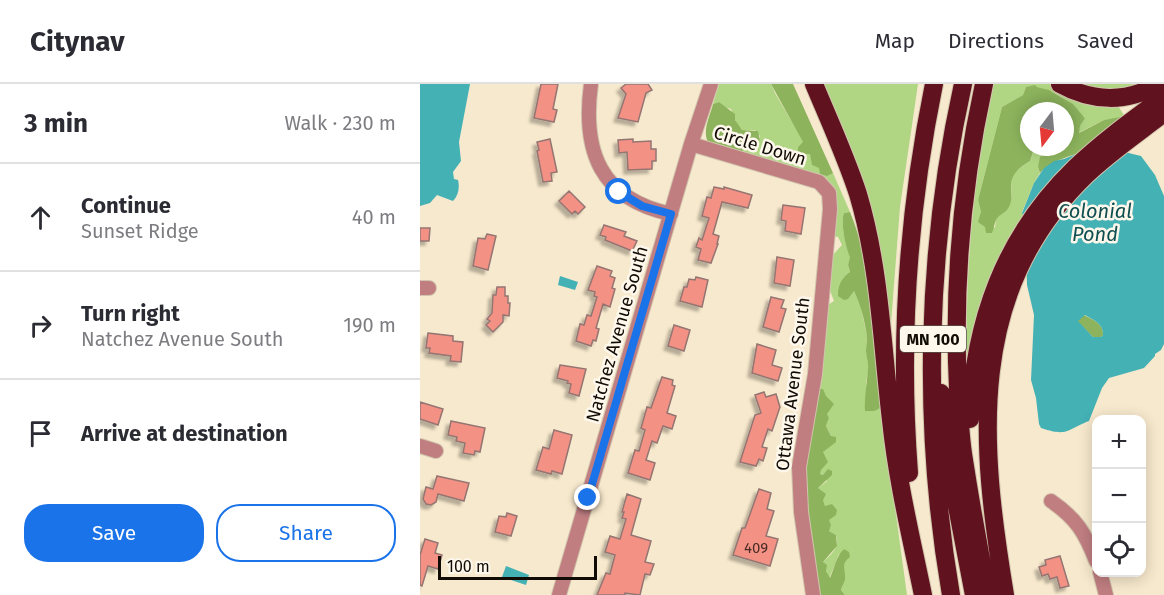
<!DOCTYPE html>
<html lang="en">
<head>
<meta charset="utf-8">
<style>
  :root { --surface:#fff; --page:#f7f7f7; --text:#2b2b33; --muted:#7c7c81; --line:#e1e1e2; --accent:#1a73e8 }
  body { margin:0; font-family:"Fira Sans",sans-serif; background:var(--page); color:var(--text) }
  .controls { position:absolute; right:18px; bottom:18px; display:grid; overflow:hidden; border-radius:12px; box-shadow:0 3px 15px #0003 }
  .controls button { width:54px; height:54px; display:grid; place-items:center; padding:0; border:0; border-bottom:2px solid var(--line); background:var(--surface); color:var(--text); font:30px sans-serif }
  .compass { position:absolute; left:600px; top:18px; width:54px; height:54px; border-radius:50%; background:var(--surface); box-shadow:0 3px 15px #0003; rotate:196deg }
  .scale { position:absolute; left:18px; bottom:15px; width:159px; box-sizing:border-box; padding-left:6px; border:3px solid #100b04; border-top:0; font-size:16px; line-height:21px; white-space:nowrap; color:#100b04; -webkit-text-stroke:4px #fdf7ec; paint-order:stroke }
  .stop { position:absolute; width:18px; height:18px; margin:-14px; border:4px solid #1a73e8; border-radius:50%; background:#fff }
  .stop.end { background:#1a73e8; border-color:#fff; box-shadow:0 2px 6px #0008 }
  .list { margin:0; padding:0; list-style:none }
  h2 { display:flex; justify-content:space-between; align-items:center; height:78px; margin:0; padding:0 24px; font-size:26px }
  h2 small { font-size:20px; font-weight:400; color:var(--muted) }
  .list li { display:grid; grid-template-columns:39px 1fr auto; gap:18px; align-items:center; box-sizing:border-box; height:108px; padding:0 24px; border-top:2px solid var(--line) }
  .list b { display:block; font-size:22px; white-space:nowrap }
  .list p { margin:0; font-size:20px; white-space:nowrap; color:var(--muted) }
  .list em { font-size:20px; font-style:normal; color:var(--muted) }
  .actions { display:flex; gap:12px; padding:18px 24px }
  .actions a { flex:1; padding:14px 0; border:2px solid var(--accent); border-radius:24px; text-align:center; font-size:21px; color:var(--accent) }
  .actions .main { background:var(--accent); color:#fff }
  .icon { flex:none; width:33px; height:33px; fill:none; stroke:currentColor; stroke-width:2; stroke-linecap:round; stroke-linejoin:round }
  .map { position:relative; flex:none; width:744px; height:511px; overflow:hidden }
  header { display:flex; align-items:center; gap:36px; box-sizing:border-box; height:84px; padding:0 30px; background:var(--surface); border-bottom:2px solid var(--line) }
  header strong { font-size:28px }
  nav { display:flex; gap:33px; margin-inline-start:auto; font-size:21px }
  main { display:flex }
  aside { flex:1; background:var(--surface) }
  .map>svg:first-child { display:block }
  .green { fill:#b0d684 }
  .forest { fill:#8db45d; fill-rule:evenodd }
  .water { fill:#44b1b5; fill-rule:evenodd }
  .building { fill:#f49185; stroke:#947571; stroke-width:1.5; filter:url(#shadow) }
  .lines { fill:none; stroke-linecap:round; stroke-linejoin:round }
  .minor-casing { stroke:#d2c5ad; stroke-width:16 }
  .highway-casing { stroke:#d2c5ad; stroke-width:20 }
  .minor { stroke:#c07e81; stroke-width:14 }
  .highway { stroke:#60121f; stroke-width:18 }
  .route { stroke:#1a73e8; stroke-width:8 }
  .labels { text-anchor:middle; dominant-baseline:central; stroke-width:5; stroke-linejoin:round; paint-order:stroke }
  .number-label { font-size:15px; fill:#492c24 }
  .shield { fill:#fdf7ec; stroke:#57524a; stroke-width:1.5 }
  .shield-label { font-size:16px; font-weight:bold; fill:#100b04 }
  .street-label { font-size:18px; fill:#100b04; stroke:#fdf7ec }
  .water-label { font-size:20px; font-style:italic; fill:#0f4f51; stroke:#fdf7ec }
</style>
</head>
<body>
<header>
<strong>Citynav</strong>
<nav><a>Map</a><a>Directions</a><a>Saved</a></nav>
</header>
<main>
<aside>
<h2>3 min<small>Walk · 230 m</small></h2>
<ul class="list">
<li><svg class="icon" aria-label="ahead" viewBox="0 0 24 24"><path d="M12 20V5M6 11l6-6 6 6"/></svg><div><b>Continue</b><p>Sunset Ridge</p></div><em>40 m</em></li>
<li><svg class="icon" aria-label="right" viewBox="0 0 24 24"><path d="M7 20v-9h11M14 6l5 5-5 5"/></svg><div><b>Turn right</b><p>Natchez Avenue South</p></div><em>190 m</em></li>
<li><svg class="icon" aria-label="arrive" viewBox="0 0 24 24"><path d="M6 21V4h12l-3 4 3 4H6"/></svg><div><b>Arrive at destination</b></div></li>
</ul>
<div class="actions"><a class="main">Save</a><a>Share</a></div>
</aside>
<div class="map">
<svg width="744" height="511" viewBox="0 0 744 511">
  <defs>
    <filter id="shadow"><feDropShadow dx="-4" dy="4" stdDeviation="1.5" flood-color="#0004"/></filter>
  </defs>
  <rect width="100%" height="100%" fill="#f7e9cd"/>
  <path class="green" d="M299,0h52l4,9 44,75 9,6 5,-1 17,39 -6,1c-4,9 2,36 7,44l-3,8 2,7c-8,5 -13,14 -12,24l16,-5 6,12 7,33 -1,16 3,15 -3,16 1,9 -2,16 16,-2 26,189h-62l-4,-5 4,-12 -2,-6 1,-11 -5,-7 -10,25 -6,-17c9,-8 17,-15 13,-27l-7,-4c0,-16 -5,-29 -11,-43l9,-7 -4,-6 -3,-1 3,-22 8,-16 -5,-10 3,-8 -3,-4v-18l-9,-7 9,-83 8,-5 -6,-16 3,-28 11,-12 -4,-8 -5,-1c1,-19 8,-47 -10,-58l-82,-26 5,-11 14,-1v-4l-5,-6h-13l-5,-5 -6,-16 -7,-2 -5,-5 -6,2z
    M399,0h99l-18,123 -9,117h-5z
    M572,0h60l66,22 8,12 -22,2 -26,13 2,-7 5,-9c-6,-4 -8,-10 -14,-14 -13,-9 -29,-18 -45,-16l-3,8 -21,12 -24,93 3,12 14,16 1,-10c4,-3 10,-6 12,-10 11,-21 -10,-27 22,-47l4,-12 11,-1 2,6 -9,13 2,6 -6,10 -12,29 3,7 -54,137 -4,-1c-2,-92 8,-181 25,-271z
    M651,0h75l-26,9z"/>
  <path class="forest" d="M351,0h22l40,89 -6,3 -7,-2 -1,-6 -7,-3 -2,-11h-12v-7l5,-5z
    M615,1l2,2 12,3 24,14 12,14 -5,8 -1,7 25,-13 16,-3 2,4c-11,9 -24,23 -37,29 -16,8 -33,9 -45,23l-2,-6 2,-10 7,-4 -2,-5 -11,1 -4,12c-33,20 -10,31 -23,49 -3,4 -9,5 -11,10 -2,4 -2,9 -4,13h-6l-1,-6 -7,-5 3,-10 -3,-12 24,-93 21,-12 3,-8zM609,27h36v36h-36z
    M299,18l16,12v6l7,10 16,1 2,9 -8,4 -6,-3v6l-5,5 -33,-10c-6,-11 2,-26 5,-38z
    M430,128c25,61 25,130 31,194 -4,6 -9,5 -16,5 -1,-13 2,-28 3,-42 1,-6 -2,-12 -2,-18 0,-5 1,-10 1,-14 -2,-15 -6,-32 -13,-46l-6,8 -4,1 -6,-4c-1,-10 4,-19 12,-24l-2,-7 2,-8c-4,-8 -10,-35 -6,-44z
    M664,231c9,5 20,9 19,20l-2,2h-8l-16,-16z
    M397,305h6l3,7 8,8 -7,10 2,4 -3,8 5,10 5,1v5l-13,10 5,10 -7,8 -1,4 3,1 5,-6 4,2v4l-14,13 8,6 -3,6 2,6 7,-2 5,6 -1,5 -7,5 2,5 -2,6 7,4 1,11 -14,16 4,3 -1,6 4,7c4,-9 6,-22 14,-29l5,3 1,5c-10,7 -4,13 -5,23 -1,3 -3,6 -4,10l4,5h-27l-14,-118z"/>
  <path class="water" d="M0,0h50l-11,58 2,19 -8,11 1,7 4,1c2,8 0,16 -5,21l-16,-6 -7,8 -10,3z
    M692,65l29,7 14,19 9,21v148l-3,6 -6,4v2l-11,12 -35,10 -7,10 -13,33c-23,9 -21,16 -48,7l-2,-4 -3,-26 -5,-18 3,-65 -7,-30 -2,-66 -3,-6 12,-30 10,-15 10,-7 10,-2 22,-9zM665,231c8,5 19,9 18,20l-2,2h-8l-15,-16z
    M140,192l18,6 -3,8 -17,-5z
    M86,482l23,9 -3,10 -24,-8z"/>
  <path class="building" d="M121,0h17l-5,25 4,1 -3,12 -20,-4z
    M206,0h22l4,6 -6,3 -8,29 -20,-4 8,-24 -5,-6z
    M130,55l7,33 -6,1 1,8 -9,1 -6,-31 2,-1 -2,-8z
    M213,55v3l18,-1v8h5v12h-4v8l-24,1 -1,-18 -8,1 -1,-13z
    M294,103l10,2v-2l28,8 -4,13 -26,-6 -9,32 6,2 -2,8h1l-7,19 -13,-3 3,-11 -5,-2 3,-9 3,2 7,-22 -7,-2 5,-19 4,1z
    M149,107l16,16 -7,7 -3,-3 -3,3 -13,-13z
    M363,121l22,3 -4,26 -16,-3 1,-10 -5,-1z
    M184,141l22,7 -2,4 13,5 -5,10 -27,-11 1,-3 -6,-2z
    M0,144h10l-1,13h-9z
    M67,150l9,2 -8,34 -15,-4 5,-28 7,1z
    M357,173l17,3 -4,26 -16,-3z
    M177,182l15,5 -2,5 5,2 -3,10 3,1 -5,18 -7,-3 -7,24 3,1 -3,12 -3,-1 -2,6 -15,-5 4,-17 4,1 3,-10 4,1 6,-19 -3,-1 1,-4 -7,-2z
    M276,193l12,3 -6,27 -22,-6 4,-14h3l2,-8 6,1z
    M77,203h8v9h3v7h2l-1,13 -6,-1v7l-10,10 -7,-7 4,-4 -3,-2 5,-6 1,-18h3z
    M351,213l13,3 -3,8 5,1 -7,23 -16,-5z
    M254,241l16,5 -6,21 -16,-5z
    M8,249l25,3v5l10,1 -2,20 -11,-1 1,-5 -22,-3 1,-5h-4z
    M337,260l19,6 -4,15 10,3 -4,13 -26,-8z
    M140,281l26,4 -7,27 -10,-3 2,-9 -4,-1 1,-2 -11,-3z
    M242,293l11,3 -1,5 3,1 -8,27 9,3 -4,13 -9,-3 -6,17 -5,-2 -6,19 9,3 -5,17 -22,-7 7,-23 4,1 6,-21 -4,-2 6,-21 4,1z
    M344,308l2,5 10,-3 4,13 -8,24 -4,-2 -6,18 5,1 -4,13 -4,-2 -3,7 -16,-4 15,-47 6,-2 -6,-18z
    M0,318l23,7 -5,16 -18,-6z
    M31,337l34,7 -5,24 -5,-1 -1,4 -11,-2 2,-10 -9,-2 1,-4 -9,-2z
    M134,346l18,5 -10,39 -10,-3 -1,3 -15,-4 7,-23 6,2z
    M17,392l32,7 -5,18 -26,-7 -2,8 -5,3 -5,-1 -3,-5 3,-12 7,2z
    M339,405l12,4 -4,16 7,2 -8,25 12,3 -8,27 -37,-11 9,-27h3z
    M207,410l14,5 -10,36 20,6 -6,21 9,2 -4,11 -5,-1 -5,21 -15,-2v2h-28l9,-22 4,1 5,-19 -10,-3 5,-16 10,3 6,-20 -4,-1 2,-6h-2z
    M87,429l10,3 -6,20 -16,-4 4,-16 7,1z
    M5,455l13,4 -3,10 7,2 -4,14 -10,-3 -6,20 -2,-1v-30z
    M640,472l9,30 -9,2 -3,-11 -7,2 -2,-5 -6,2 -3,-9 7,-2 -1,-5z"/>
  <g class="lines">
    <g class="minor-casing">
      <path id="minor" d="M171,0c-9,67 9,115 80,130
        M271,60l128,38 10,11 1,16 -15,165 -16,93 2,45 12,83
        M0,204h9
        M0,362l16,5
        M631,417c26,18 34,32 45,60
        M680,488l6,23
        M139,511l132,-451 20,-60"/>
    </g>
    <g class="highway-casing">
      <path id="highway" d="M394,0c15,36 32,73 44,110 22,74 24,150 33,226 6,59 20,117 32,175
        M564,0c-22,100 -31,202 -26,304 1,24 2,49 6,72 7,45 15,90 24,135
        M640,0c32,18 67,19 99,0
        M521,309l5,22 9,81 19,99
        M550,335c4,-97 34,-182 105,-251 27,-26 59,-49 89,-71
        M489,389c-10,-130 -1,-262 25,-389
        M531,511c-29,-168 -25,-345 12,-511
        M585,511c-25,-151 -40,-303 81,-420 24,-23 52,-42 78,-62"/>
    </g>
    <use href="#minor" class="minor"/>
    <use href="#highway" class="highway"/>
  </g>
  <g class="lines">
    <path class="route" d="M168,414l83,-284 -29,-8 -23,-14"/>
  </g>
  <g class="labels">
    <g class="number-label">
      <text x="336" y="464">409</text>
    </g>
    <rect class="shield" x="480" y="242" width="66" height="26" rx="4.5"/>
    <g class="shield-label">
      <text x="513" y="255">MN 100</text>
    </g>
    <g class="street-label">
      <text transform="translate(340 62) rotate(17)">Circle Down</text>
      <text transform="translate(197 250) rotate(-74)">Natchez Avenue South</text>
      <text transform="translate(373 300) rotate(-83)">Ottawa Avenue South</text>
    </g>
    <g class="water-label">
      <text x="675" y="127">Colonial<tspan x="675" dy="23">Pond</tspan></text>
    </g>
  </g>
</svg>
<div class="controls">
<button>+</button>
<button>−</button>
<button><svg class="icon" aria-label="locate" viewBox="0 0 24 24"><circle cx="12" cy="12" r="6"/><path d="M12 2v4M12 18v4M2 12h4M18 12h4"/></svg></button>
</div>
<svg class="compass" viewBox="-18 -18 36 36"><path d="M0-13l5 13h-10z" fill="#e53935"/><path d="M0 13l5-13h-10z" fill="#7c7c81"/></svg>
<div class="scale">100 m</div>
<div class="stop" style="left:199px;top:108px"></div>
<div class="stop end" style="left:168px;top:414px"></div>
</div>
</main>
</body>
</html>
